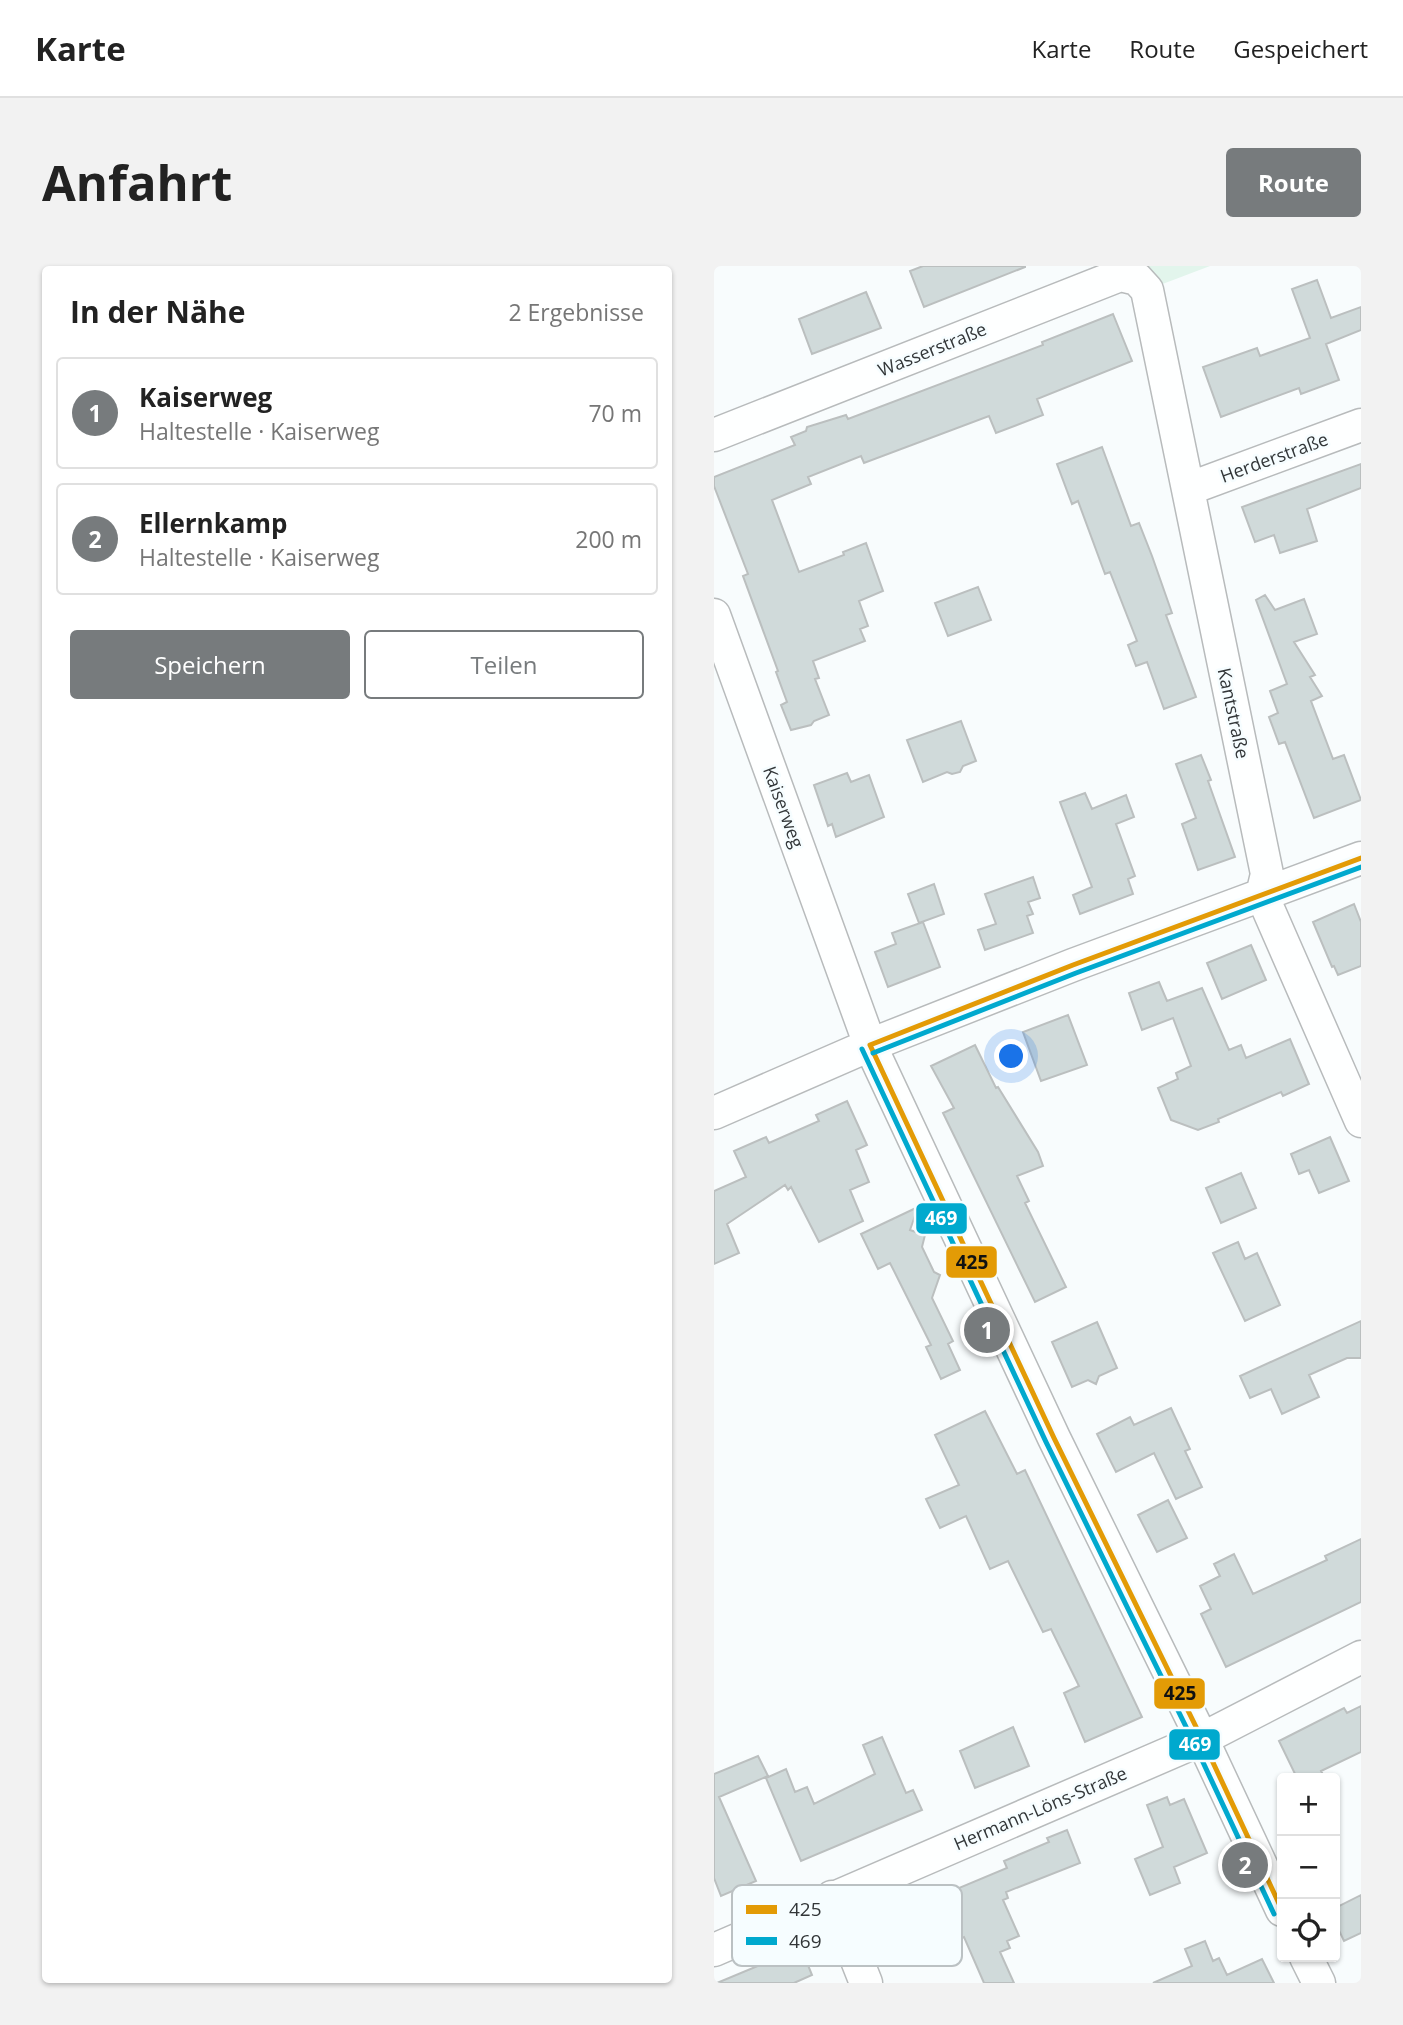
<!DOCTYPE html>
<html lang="de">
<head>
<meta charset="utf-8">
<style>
  :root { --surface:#fff; --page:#f2f2f2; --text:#222; --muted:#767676; --line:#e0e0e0; --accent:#777b7d }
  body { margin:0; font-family:"Open Sans",sans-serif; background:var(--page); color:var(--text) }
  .controls { position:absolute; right:21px; bottom:21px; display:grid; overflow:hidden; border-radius:7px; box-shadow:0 2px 5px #0004 }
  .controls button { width:63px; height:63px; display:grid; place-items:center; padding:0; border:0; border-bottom:2px solid var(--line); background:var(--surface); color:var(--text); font:35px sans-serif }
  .you { position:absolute; left:298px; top:791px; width:24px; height:24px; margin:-18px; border:5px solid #fff; border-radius:50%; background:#1a73e8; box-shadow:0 0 0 10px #1a73e833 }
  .badge { display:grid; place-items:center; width:46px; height:46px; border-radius:50%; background:var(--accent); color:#fff; font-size:23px; font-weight:700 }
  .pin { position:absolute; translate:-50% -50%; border:4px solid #fff; box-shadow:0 2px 7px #0006 }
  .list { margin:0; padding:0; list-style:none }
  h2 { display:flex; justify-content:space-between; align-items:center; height:91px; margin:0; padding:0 28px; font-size:30px }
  h2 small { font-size:23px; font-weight:400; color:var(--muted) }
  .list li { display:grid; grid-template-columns:46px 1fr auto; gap:21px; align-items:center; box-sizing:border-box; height:112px; margin:0 14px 14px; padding:0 14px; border:2px solid var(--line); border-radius:7px }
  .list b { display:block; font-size:26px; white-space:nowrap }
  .list p { margin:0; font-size:23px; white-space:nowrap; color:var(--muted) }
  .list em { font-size:23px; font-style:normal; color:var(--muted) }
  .actions { display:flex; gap:14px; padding:21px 28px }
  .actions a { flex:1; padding:16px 0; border:2px solid var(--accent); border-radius:7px; text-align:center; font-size:24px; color:var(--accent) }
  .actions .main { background:var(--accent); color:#fff }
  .icon { flex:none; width:38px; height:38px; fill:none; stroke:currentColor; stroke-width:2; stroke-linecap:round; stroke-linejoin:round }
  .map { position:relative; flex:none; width:647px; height:1717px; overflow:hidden; border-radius:7px }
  header { display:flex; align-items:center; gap:42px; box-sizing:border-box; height:98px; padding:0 35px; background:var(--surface); border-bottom:2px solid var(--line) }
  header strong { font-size:33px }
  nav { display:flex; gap:38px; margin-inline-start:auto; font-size:24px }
  .intro { display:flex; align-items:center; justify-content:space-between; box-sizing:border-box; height:168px; padding:0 42px }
  h1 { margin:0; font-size:49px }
  .button { padding:18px 32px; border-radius:7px; background:var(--accent); color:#fff; font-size:24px; font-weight:700 }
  main { display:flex; gap:42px; padding:0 42px }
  aside { flex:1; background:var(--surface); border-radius:7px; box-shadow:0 2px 5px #0004 }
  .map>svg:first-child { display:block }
  .green { fill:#e2f5ec }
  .building { fill:#d0dada; stroke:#bbbfbf; stroke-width:2 }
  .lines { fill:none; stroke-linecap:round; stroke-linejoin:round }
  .minor-casing { stroke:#b8bbbc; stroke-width:35 }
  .minor { stroke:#feffff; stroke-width:32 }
  .bus-1-casing { stroke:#f6fdff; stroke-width:10 }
  .bus-2-casing { stroke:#f6fdff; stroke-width:10 }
  .bus-1 { stroke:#e39b06; stroke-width:5 }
  .bus-2 { stroke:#00a9ce; stroke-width:5 }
  .labels { text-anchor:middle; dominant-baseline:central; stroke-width:5; stroke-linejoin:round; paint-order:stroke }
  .street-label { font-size:18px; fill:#323638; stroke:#f6fdff }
  .key { fill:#f6fdff; stroke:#bbc1c3; stroke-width:2 }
  .key-label { font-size:19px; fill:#323638 }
  .line-badge { stroke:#f6fdff; stroke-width:2.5 }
  .badge-label { font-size:19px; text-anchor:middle; font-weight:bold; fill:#fff }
  .pale-badge-label { font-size:19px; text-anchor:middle; font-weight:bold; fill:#111 }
</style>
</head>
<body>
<header>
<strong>Karte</strong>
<nav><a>Karte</a><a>Route</a><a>Gespeichert</a></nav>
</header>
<div class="intro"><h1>Anfahrt</h1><a class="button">Route</a></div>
<main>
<aside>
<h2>In der Nähe<small>2 Ergebnisse</small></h2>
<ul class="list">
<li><span class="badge">1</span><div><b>Kaiserweg</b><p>Haltestelle · Kaiserweg</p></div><em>70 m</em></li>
<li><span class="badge">2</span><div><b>Ellernkamp</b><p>Haltestelle · Kaiserweg</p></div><em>200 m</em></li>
</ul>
<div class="actions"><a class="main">Speichern</a><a>Teilen</a></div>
</aside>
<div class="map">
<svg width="647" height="1717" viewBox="0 0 647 1717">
  <rect width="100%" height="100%" fill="#f8fcfd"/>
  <path class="green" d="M427,0h69l-50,19z"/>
  <path class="building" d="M209,0h102v1l-101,40 -14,-36z
    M603,14l14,38 30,-11v23l-35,14 13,36 -38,14 -2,-6 -78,29 -18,-50 54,-19 3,8 50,-18 -18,-49z
    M152,26l15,36 -69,26 -13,-35z
    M399,48l19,47 -95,38 6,16 -47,18 -7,-17 -125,47 -3,-7 -53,21 3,7 -39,16 27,72 45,-17 -1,-3 23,-9 17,48 -24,10 9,25 -8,3 5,12 -52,20 6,17 -4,1 14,36 -15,6 -3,4 -20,5 -10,-25 6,-3 -11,-30 2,-1 -35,-95 5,-2 -34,-88v-9l81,-32 -4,-8 15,-6 1,-4 39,-12 2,4 195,-74 -1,-3z
    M388,181l29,79 8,-3 13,33 20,57 -6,2 30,82 -32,12 -17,-47 -11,4 -8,-21 9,-4 -27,-69 -5,2 -27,-73 -6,3 -15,-40z
    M647,198v24l-54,21 10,32 -37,12 -6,-18 -19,7 -13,-35z
    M264,321l13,33 -43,16 -13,-33z
    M551,329l10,15 29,-11 13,35 -23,8 21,33 -5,2 12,19 -11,5 22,58 11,-4 17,45 -47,18 -29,-76 -6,2 -10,-27 9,-4 -8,-22 17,-7 -31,-84z
    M247,455l15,40 -13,5 -3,6 -8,2 -5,-2 -24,10 -16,-42z
    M487,489l10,25 -3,1 27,76 -37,13 -16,-46 14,-6 -20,-54z
    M133,507l4,9 18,-7 15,42 -48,20 -4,-13 -4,2 -14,-41z
    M371,527l7,16 34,-14 8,22 -18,7 19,52 -7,3 5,15 -53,20 -7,-19 19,-8 -32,-85z
    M319,611l7,21 -12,4 5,12 -6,2 6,17 -48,17 -7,-20 18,-6 -11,-30z
    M220,618l10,30 -25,9 -11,-29z
    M640,638l7,18v44l-23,9 -4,-9 -2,1 -19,-45z
    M209,656l17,45 -52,20 -13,-35 21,-8 -4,-11z
    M537,679l15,35 -44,19 -15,-36z
    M445,716l8,19 35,-13 27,62 12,-5 5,13 44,-19 19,45 -26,12 -2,-4 -63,27 1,3 -21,8 -27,-10 -13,-32 20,-9 -2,-6 15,-7 -18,-48 -31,12 -13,-37z
    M354,749l19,50 -46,16 -18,-49z
    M261,779l21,43 2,-1 40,65 5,14 -26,10 12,25 -4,2 41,84 -31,15 -92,-189 11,-5 -23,-42z
    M133,835l20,44 -11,5 13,32 -19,8 13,31 -44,21 -28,-55 -3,3 -3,-5 -58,39 12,29 -25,11v-73l32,-14 -12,-26 32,-14 3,6 50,-22 -3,-6z
    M616,871l19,44 -30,12 -10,-23 -10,4 -8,-20z
    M527,907l15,35 -35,15 -15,-35z
    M204,941l-8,23 15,5 -3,12 12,25 6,3 -8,23 21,43 -5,3 12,26 -19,9 -15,-32 5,-2 -41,-82 -12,6 -17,-35z
    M524,976l7,17 12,-6 23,52 -35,16 -32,-68z
    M647,1055v37h-14l-38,17 10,22 -37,17 -11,-25 -21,9 -10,-22z
    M383,1056l20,46 -18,8 -3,8 -8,-4 -16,7 -20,-45z
    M457,1142l19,41 -5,2 17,36 -26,12 -22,-46 -38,19 -19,-38 33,-17 4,8z
    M271,1145l32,63 8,-4 117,247 -57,25 -21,-49 15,-7 -28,-57 -8,3 -35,-71 -18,8 -24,-53 -26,12 -14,-29 33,-14 -24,-50z
    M454,1234l19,38 -30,14 -19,-37z
    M647,1273v63l-135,65 -25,-53 10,-5 -11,-23 20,-10 -6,-12 20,-10 19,40 74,-34 -2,-4z
    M647,1440v46l-40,19 4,7h-28l-18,-37 65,-33 3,5z
    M299,1461l16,39 -54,22 -15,-37z
    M168,1471l24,56 7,-3 9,20 -121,51 -35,-83 20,-9 9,23 12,-5 7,17 61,-30 -12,-29z
    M44,1490l10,20 -49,21 37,84 -35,15 -7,-18v-104z
    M453,1531l3,8 14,-6 23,54 -33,14 6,16 -30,12 -15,-36 28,-12 -16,-42z
    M353,1564l13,33 -74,29 2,6 -5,2 16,36 -12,5 3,7 -10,4 14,31h-30l-20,-46 -56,24 -22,-46 58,-25 1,4 62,-26 -3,-7 45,-19 -2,-4z
    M647,1629v38l-17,8 -9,-19v-14z
    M491,1675l8,20 6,-3 8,17 35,-16 12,24h-121l39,-17 -7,-17z
    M87,1682l11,27 -18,8h-77z"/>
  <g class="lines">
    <g class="minor-casing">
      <path id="minor" d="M0,169l406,-160 17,4 10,11 120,584 -5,21 99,226
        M474,223l173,-64
        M0,349l156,430 184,393 148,301 80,171
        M0,847l156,-68 203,-80 288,-107
        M118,1631l34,86
        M0,1684l488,-211 159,-82
        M592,1691l13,26"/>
    </g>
    <use href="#minor" class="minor"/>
    <g class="bus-1-casing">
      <path id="bus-1" d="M156,779l184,393 148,301 80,171
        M156,779l203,-80 288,-107"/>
    </g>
    <g class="bus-2-casing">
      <path id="bus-2" d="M148,783l184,393 148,301 80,171
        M159,787l203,-80 285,-106"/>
    </g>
    <use href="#bus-1" class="bus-1"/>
    <use href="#bus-2" class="bus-2"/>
  </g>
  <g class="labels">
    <g class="street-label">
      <text transform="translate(218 83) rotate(-22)">Wasserstraße</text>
      <text transform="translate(560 191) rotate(-20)">Herderstraße</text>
      <text transform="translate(520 447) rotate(78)">Kantstraße</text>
      <text transform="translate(70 541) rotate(70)">Kaiserweg</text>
      <text transform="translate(326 1542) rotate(-23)">Hermann-Löns-Straße</text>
    </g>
  </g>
  <rect x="18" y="1619" width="230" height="81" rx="10" class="key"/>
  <rect x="32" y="1639" width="31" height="9" fill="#e39b06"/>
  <rect x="32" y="1671" width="31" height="8" fill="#00a9ce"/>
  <g class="key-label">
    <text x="75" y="1650">425</text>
    <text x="75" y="1682">469</text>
  </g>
  <g class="line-badge">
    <rect x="201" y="936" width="53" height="33" rx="7" fill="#00a9ce"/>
    <rect x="231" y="979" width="53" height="34" rx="7" fill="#e39b06"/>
    <rect x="439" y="1411" width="53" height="33" rx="7" fill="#e39b06"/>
    <rect x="454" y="1462" width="53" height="33" rx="7" fill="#00a9ce"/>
  </g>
  <g class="badge-label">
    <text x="227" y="959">469</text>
    <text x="481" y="1485">469</text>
  </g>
  <g class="pale-badge-label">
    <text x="258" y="1003">425</text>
    <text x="466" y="1434">425</text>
  </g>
</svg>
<div class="controls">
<button>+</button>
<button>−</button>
<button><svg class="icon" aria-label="locate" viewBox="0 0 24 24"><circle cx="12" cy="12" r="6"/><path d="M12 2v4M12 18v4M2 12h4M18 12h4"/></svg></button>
</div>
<div class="you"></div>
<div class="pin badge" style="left:273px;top:1064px">1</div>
<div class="pin badge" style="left:531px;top:1599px">2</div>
</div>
</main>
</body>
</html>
